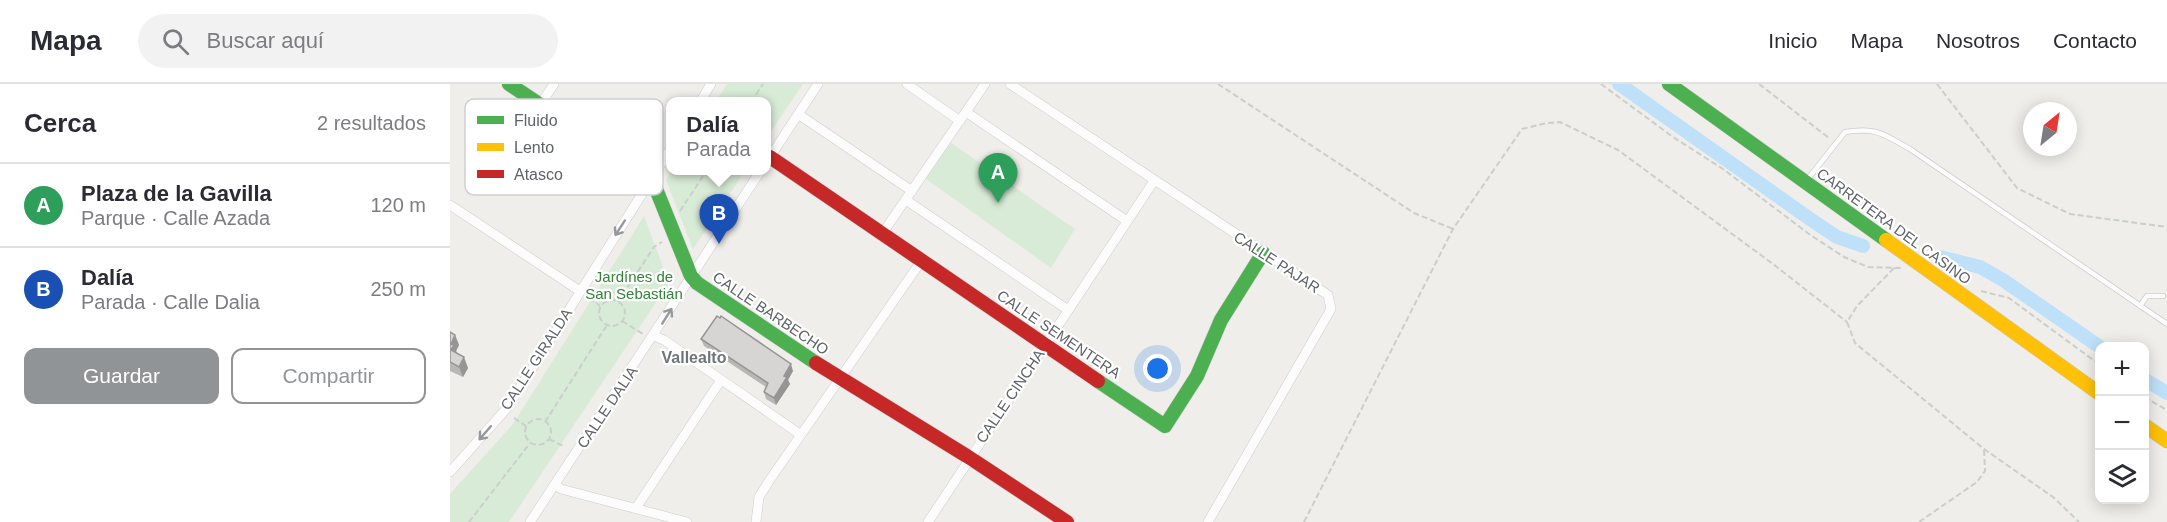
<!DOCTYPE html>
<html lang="es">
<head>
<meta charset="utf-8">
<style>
  :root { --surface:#fff; --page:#f2f2f3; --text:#2b2b33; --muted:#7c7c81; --line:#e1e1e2; --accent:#919496 }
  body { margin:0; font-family:Arial,sans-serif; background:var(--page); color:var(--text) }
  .controls { position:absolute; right:18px; bottom:18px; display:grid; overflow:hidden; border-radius:12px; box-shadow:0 3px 15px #0003 }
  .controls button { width:54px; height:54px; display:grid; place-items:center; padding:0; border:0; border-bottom:2px solid var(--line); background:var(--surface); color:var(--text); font:30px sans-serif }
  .compass { position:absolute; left:1573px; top:18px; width:54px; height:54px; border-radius:50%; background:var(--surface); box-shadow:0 3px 15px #0003; rotate:30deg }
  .you { position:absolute; left:708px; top:285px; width:21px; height:21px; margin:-15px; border:4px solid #fff; border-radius:50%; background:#1a73e8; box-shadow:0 0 0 9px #1a73e833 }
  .badge { display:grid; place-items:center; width:39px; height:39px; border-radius:50%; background:var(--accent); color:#fff; font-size:20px; font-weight:700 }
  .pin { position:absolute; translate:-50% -50px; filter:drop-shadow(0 2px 3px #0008) }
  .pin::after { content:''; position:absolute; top:32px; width:21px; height:18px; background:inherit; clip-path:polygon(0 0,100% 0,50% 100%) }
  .popup { position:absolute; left:216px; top:13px; width:105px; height:78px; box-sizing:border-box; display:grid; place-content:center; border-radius:12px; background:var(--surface); filter:drop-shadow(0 2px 4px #0005); font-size:20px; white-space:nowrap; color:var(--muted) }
  .popup b { font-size:22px; color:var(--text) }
  .popup::after { content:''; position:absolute; left:50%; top:100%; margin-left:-12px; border:12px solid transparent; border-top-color:var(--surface) }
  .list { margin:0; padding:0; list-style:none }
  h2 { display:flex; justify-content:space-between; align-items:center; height:78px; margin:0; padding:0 24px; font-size:26px }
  h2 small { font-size:20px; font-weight:400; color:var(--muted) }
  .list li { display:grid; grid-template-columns:39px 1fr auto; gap:18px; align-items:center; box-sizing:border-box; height:84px; padding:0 24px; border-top:2px solid var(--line) }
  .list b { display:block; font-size:22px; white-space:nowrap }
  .list p { margin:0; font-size:20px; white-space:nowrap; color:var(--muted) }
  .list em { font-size:20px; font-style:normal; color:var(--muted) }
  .actions { display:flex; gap:12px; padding:18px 24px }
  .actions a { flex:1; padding:14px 0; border:2px solid var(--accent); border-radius:12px; text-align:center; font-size:21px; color:var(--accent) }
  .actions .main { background:var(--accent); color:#fff }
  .icon { flex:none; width:33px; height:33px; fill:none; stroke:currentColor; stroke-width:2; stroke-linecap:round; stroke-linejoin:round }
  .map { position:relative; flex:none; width:1717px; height:438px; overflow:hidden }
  header { display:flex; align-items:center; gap:36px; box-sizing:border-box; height:84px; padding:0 30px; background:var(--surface); border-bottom:2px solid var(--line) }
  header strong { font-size:28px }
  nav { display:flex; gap:33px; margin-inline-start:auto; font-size:21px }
  .search { width:420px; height:54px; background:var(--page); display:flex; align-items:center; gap:15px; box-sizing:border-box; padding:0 21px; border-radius:33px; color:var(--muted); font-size:22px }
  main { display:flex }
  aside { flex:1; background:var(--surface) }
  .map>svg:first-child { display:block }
  .green { fill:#d8ebd6 }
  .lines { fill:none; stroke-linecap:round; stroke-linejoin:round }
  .canal { stroke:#bfe0f9; stroke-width:14 }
  .lane-casing { stroke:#cbcccc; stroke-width:6 }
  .street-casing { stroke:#cbcccc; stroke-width:10 }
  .fast-casing { stroke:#cacacb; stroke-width:15 }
  .slow-casing { stroke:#cacacb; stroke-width:15 }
  .jam-casing { stroke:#cacacb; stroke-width:15 }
  .path { stroke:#cacfcc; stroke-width:2; stroke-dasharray:6 3; stroke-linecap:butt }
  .lane { stroke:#fdfcfc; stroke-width:4.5 }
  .street { stroke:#fdfcfc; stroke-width:9 }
  .fast { stroke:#4caf50; stroke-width:14 }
  .slow { stroke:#ffc107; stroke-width:14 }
  .jam { stroke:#c62828; stroke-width:14 }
  .wall { fill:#b8b7b5 }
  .shaded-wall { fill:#969594 }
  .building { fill:#d6d5d3; stroke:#969594; stroke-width:1.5 }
  .oneway { stroke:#96999c }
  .labels { text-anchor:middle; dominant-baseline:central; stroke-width:4.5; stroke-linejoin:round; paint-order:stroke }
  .street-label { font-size:15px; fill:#5f6368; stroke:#fff }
  .park-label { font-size:15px; fill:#348238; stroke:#fff }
  .neighbourhood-label { font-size:16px; font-weight:bold; fill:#70757a; stroke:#fff }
  .key { fill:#fff; stroke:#cfd0d2; stroke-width:1.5 }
  .key-label { font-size:16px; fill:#5f6368 }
</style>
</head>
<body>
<header>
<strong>Mapa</strong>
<div class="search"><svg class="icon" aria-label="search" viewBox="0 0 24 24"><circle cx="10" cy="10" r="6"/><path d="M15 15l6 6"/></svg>Buscar aquí</div>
<nav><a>Inicio</a><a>Mapa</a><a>Nosotros</a><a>Contacto</a></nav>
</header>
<main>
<aside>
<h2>Cerca<small>2 resultados</small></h2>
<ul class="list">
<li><span class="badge" style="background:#2e9e5b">A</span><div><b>Plaza de la Gavilla</b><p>Parque · Calle Azada</p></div><em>120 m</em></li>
<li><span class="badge" style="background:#1a4fb4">B</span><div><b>Dalía</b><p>Parada · Calle Dalia</p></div><em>250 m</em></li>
</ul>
<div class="actions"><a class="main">Guardar</a><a>Compartir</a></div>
</aside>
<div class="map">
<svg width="1717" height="438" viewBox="0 0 1717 438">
  <rect width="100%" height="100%" fill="#efeeea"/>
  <path class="green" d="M277,0h76l-36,53v-35l-51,-1z
    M497,56l128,89 -24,39 -129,-92z
    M222,87h73l-52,78 -27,-69z
    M194,132l25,67 -160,239h-59v-28l63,-70z"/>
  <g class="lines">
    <path class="canal" d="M1169,0l191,135 27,18 26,9
      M1490,173l40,10 23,13 97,67
      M1694,295l23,14"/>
    <g class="lane-casing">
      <path id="lane" d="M1357,96l38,-48c32,-5 38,2 65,17l257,175
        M1690,222l7,-10h16"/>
    </g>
    <g class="street-casing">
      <path id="street" d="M457,0l53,37
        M560,0l318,211 3,14 -123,213
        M250,18l11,-18
        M90,21l14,-21
        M516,28l161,109
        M348,30l114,77
        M318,76l50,-76
        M456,116l162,110
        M0,121l130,86
        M432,150l103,-150
        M204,252l10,4 137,95
        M0,388l57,-64 164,-260
        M105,401l6,4 126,33
        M186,424l85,-128
        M80,438l231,-352
        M306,438l3,-25 10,-16 153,-221
        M478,438l226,-341"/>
    </g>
    <g class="fast-casing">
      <path id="fast" d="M59,0l143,95 39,97 6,7 119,80
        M1219,0l217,156
        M648,297l67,45 32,-50 24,-56 42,-67"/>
    </g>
    <g class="slow-casing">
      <path id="slow" d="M1436,156l214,154
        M1694,341l23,16"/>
    </g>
    <g class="jam-casing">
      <path id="jam" d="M320,73l328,224
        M366,279l154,95 97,64"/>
    </g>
    <path class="path" d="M768,0l196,129 39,16
      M1151,0l72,53 50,32 86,65 35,23 24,10 35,1
      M1309,0l70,54
      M1487,0l80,104 53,26 97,13
      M301,18l12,-18
      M230,127l27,-41
      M1444,184l-37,38 -10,16 8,21 129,106 69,48 26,25
      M1531,207l28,7 91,67
      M139,214l11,8
      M149 229a13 13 0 1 1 26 0a13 13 0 1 1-26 0Z
      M168,218l36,-55 8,-5
      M172,237l21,13
      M1694,313l23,13
      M64,334l12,8
      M75 348a13 13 0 1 1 26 0a13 13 0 1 1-26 0Z
      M95,338l62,-97
      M99,355l16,8
      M19,438l61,-79
      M854,438l149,-293 69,-100 25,-6 13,-1 58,28 155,114 74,58
      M1469,438l58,-40 8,-11 -1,-22"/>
    <use href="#lane" class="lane"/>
    <use href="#street" class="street"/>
    <use href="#fast" class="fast"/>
    <use href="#slow" class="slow"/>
    <use href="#jam" class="jam"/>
  </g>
  <path class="wall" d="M0,248l5,3 4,10 -3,6 1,2 11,15 -5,9 -13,-6z
    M251,255l92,32 -5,9 2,4 -14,21 -10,-6 -2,-7 2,-5 -62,-41z"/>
  <path class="shaded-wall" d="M5,251l4,10 -3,6 2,4 -7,-5v-6z
    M14,273l4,11 -5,9 -4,-10z
    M341,280l2,7 -5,9 2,4 -14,21 -2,-7z"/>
  <path class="building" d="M267,232l3,2 1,-2 70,48 -7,12 3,1 -13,21 -10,-6 4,-9 -67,-44z
    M0,248l5,3 -4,9 3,1 -3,5 13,7 -5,10 -9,-5z"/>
  <defs><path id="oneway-shaft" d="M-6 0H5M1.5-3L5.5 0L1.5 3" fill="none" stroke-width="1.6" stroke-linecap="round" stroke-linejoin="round" transform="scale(1.5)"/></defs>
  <g class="oneway">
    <use href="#oneway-shaft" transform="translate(170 144) rotate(123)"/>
    <use href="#oneway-shaft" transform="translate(217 232) rotate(-58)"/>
    <use href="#oneway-shaft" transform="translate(35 349) rotate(131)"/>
  </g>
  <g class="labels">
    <g class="street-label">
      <text transform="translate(1444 142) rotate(36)">CARRETERA DEL CASINO</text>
      <text transform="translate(827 178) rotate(33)">CALLE PAJAR</text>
      <text transform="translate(321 229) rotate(34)">CALLE BARBECHO</text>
      <text transform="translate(609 250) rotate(34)">CALLE SEMENTERA</text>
      <text transform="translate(86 275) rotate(-57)">CALLE GIRALDA</text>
      <text transform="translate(560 312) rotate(-56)">CALLE CINCHA</text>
      <text transform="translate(157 323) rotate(-56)">CALLE DALIA</text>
    </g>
    <g class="park-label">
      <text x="184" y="192">Jardínes de<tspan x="184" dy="17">San Sebastián</tspan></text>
    </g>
    <g class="neighbourhood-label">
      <text x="244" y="273">Vallealto</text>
    </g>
  </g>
  <rect x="15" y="15" width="198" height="96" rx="9" class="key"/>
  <rect x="27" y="32" width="27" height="8" fill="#4caf50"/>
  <rect x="27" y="59" width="27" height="8" fill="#ffc107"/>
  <rect x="27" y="86" width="27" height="8" fill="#c62828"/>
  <g class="key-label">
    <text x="64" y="42">Fluido</text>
    <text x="64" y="69">Lento</text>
    <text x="64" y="96">Atasco</text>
  </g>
</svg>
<div class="controls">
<button>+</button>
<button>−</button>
<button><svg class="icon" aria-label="layers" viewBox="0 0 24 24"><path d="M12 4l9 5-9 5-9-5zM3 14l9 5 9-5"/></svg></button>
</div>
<svg class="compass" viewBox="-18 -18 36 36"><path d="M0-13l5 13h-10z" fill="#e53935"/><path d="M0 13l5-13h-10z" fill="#7c7c81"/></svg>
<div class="you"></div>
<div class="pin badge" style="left:548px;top:119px;background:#2e9e5b">A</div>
<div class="pin badge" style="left:269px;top:160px;background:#1a4fb4">B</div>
<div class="popup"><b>Dalía</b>Parada</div>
</div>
</main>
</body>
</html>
